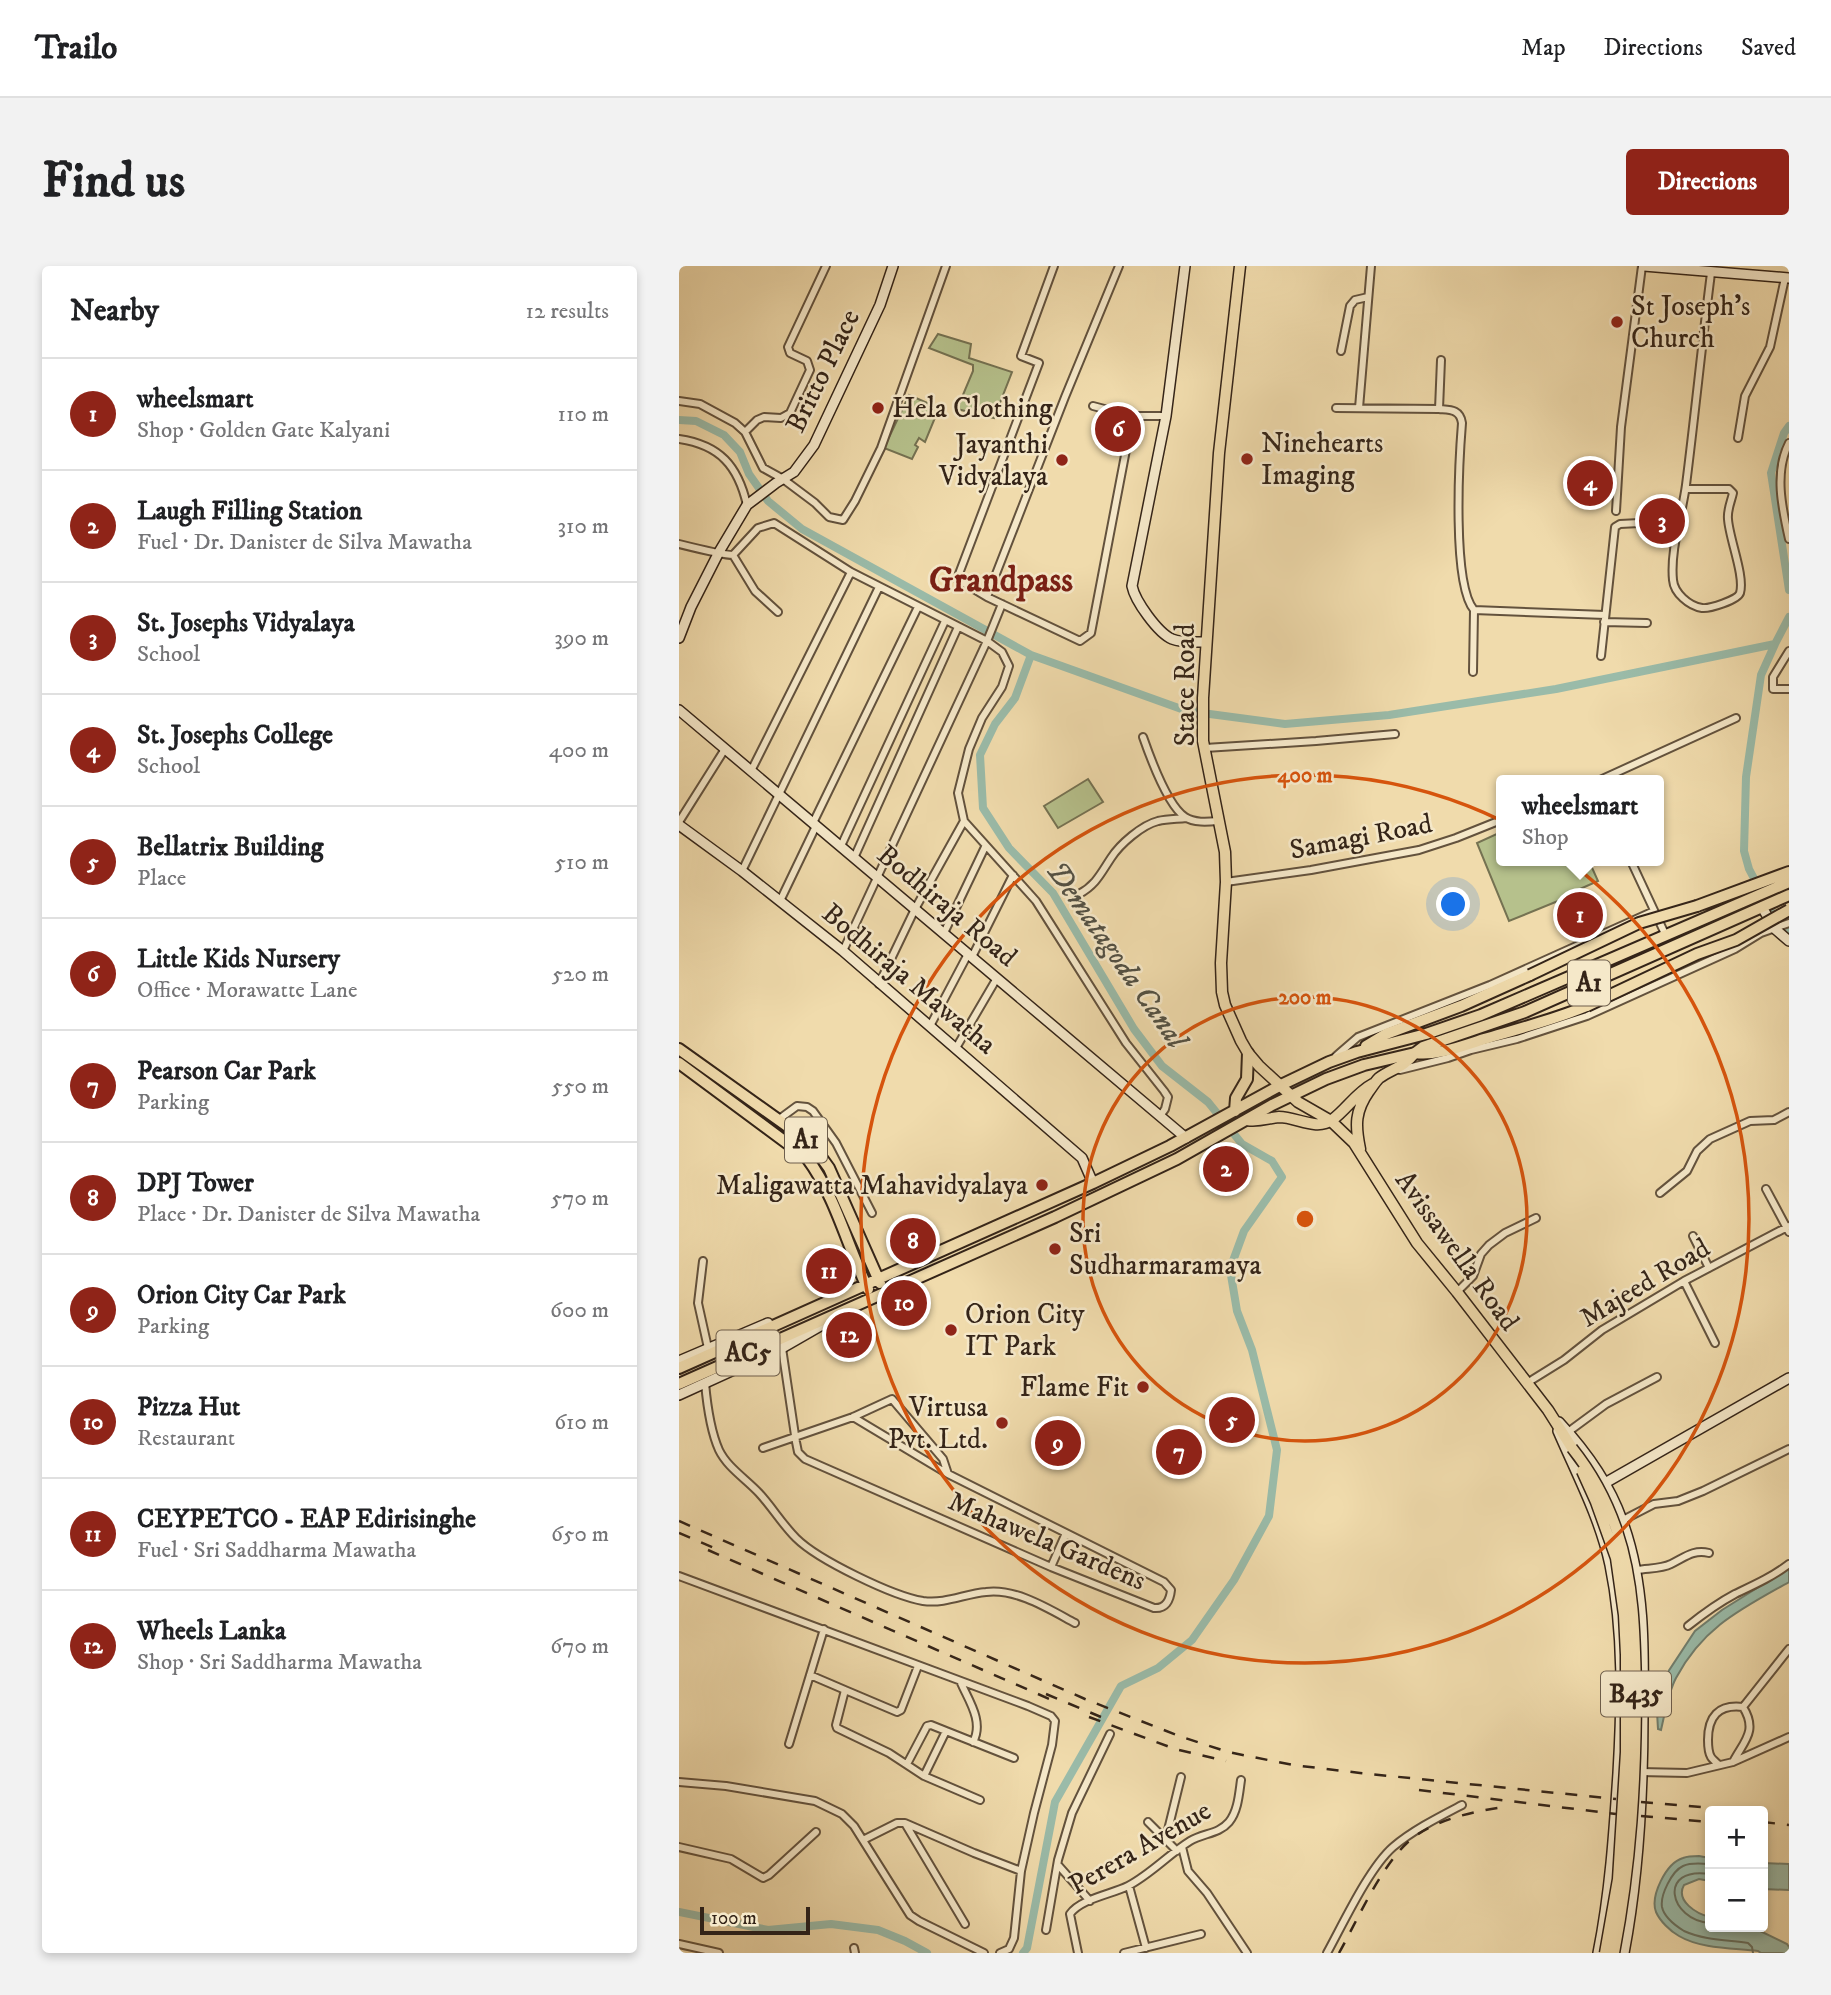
<!DOCTYPE html>
<html lang="en">
<head>
<meta charset="utf-8">
<style>
  :root { --surface:#fff; --page:#f2f2f2; --text:#202124; --muted:#757577; --line:#e0e0e0; --accent:#8f2418 }
  body { margin:0; font-family:"IM FELL DW Pica",serif; background:var(--page); color:var(--text) }
  .controls { position:absolute; right:21px; bottom:21px; display:grid; overflow:hidden; border-radius:7px; box-shadow:0 4px 10px #0003 }
  .controls button { width:63px; height:63px; display:grid; place-items:center; padding:0; border:0; border-bottom:2px solid var(--line); background:var(--surface); color:var(--text); font:35px sans-serif }
  .scale { position:absolute; left:21px; bottom:18px; width:110px; box-sizing:border-box; padding-left:7px; border:4px solid #342418; border-top:0; font-size:19px; line-height:24px; white-space:nowrap; color:#342418; -webkit-text-stroke:5px #f5e8c9; paint-order:stroke }
  .you { position:absolute; left:775px; top:639px; width:24px; height:24px; margin:-18px; border:5px solid #fff; border-radius:50%; background:#1a73e8; box-shadow:0 0 0 10px #1a73e833 }
  .badge { display:grid; place-items:center; width:46px; height:46px; border-radius:50%; background:var(--accent); color:#fff; font-size:23px; font-weight:700 }
  .pin { position:absolute; translate:-50% -50%; border:4px solid #fff; box-shadow:0 2px 7px #0006 }
  .popup { position:absolute; left:817px; top:509px; width:168px; height:91px; box-sizing:border-box; display:grid; place-content:center; border-radius:7px; background:var(--surface); filter:drop-shadow(0 2px 5px #0005); font-size:23px; white-space:nowrap; color:var(--muted) }
  .popup b { font-size:26px; color:var(--text) }
  .popup::after { content:''; position:absolute; left:50%; top:100%; margin-left:-14px; border:14px solid transparent; border-top-color:var(--surface) }
  .list { margin:0; padding:0; list-style:none }
  h2 { display:flex; justify-content:space-between; align-items:center; height:91px; margin:0; padding:0 28px; font-size:30px }
  h2 small { font-size:23px; font-weight:400; color:var(--muted) }
  .list li { display:grid; grid-template-columns:46px 1fr auto; gap:21px; align-items:center; box-sizing:border-box; height:112px; padding:0 28px; border-top:2px solid var(--line) }
  .list b { display:block; font-size:26px; white-space:nowrap }
  .list p { margin:0; font-size:23px; white-space:nowrap; color:var(--muted) }
  .list em { font-size:23px; font-style:normal; color:var(--muted) }
  .map { position:relative; flex:none; width:1110px; height:1687px; overflow:hidden; border-radius:7px }
  header { display:flex; align-items:center; gap:42px; box-sizing:border-box; height:98px; padding:0 35px; background:var(--surface); border-bottom:2px solid var(--line) }
  header strong { font-size:33px }
  nav { display:flex; gap:38px; margin-inline-start:auto; font-size:24px }
  .intro { display:flex; align-items:center; justify-content:space-between; box-sizing:border-box; height:168px; padding:0 42px }
  h1 { margin:0; font-size:49px }
  .button { padding:18px 32px; border-radius:7px; background:var(--accent); color:#fff; font-size:24px; font-weight:700 }
  main { display:flex; gap:42px; padding:0 42px }
  aside { flex:1; background:var(--surface); border-radius:7px; box-shadow:0 4px 10px #0003 }
  .map>svg:first-child { display:block }
  .green { fill:#b6c18c; stroke:#757252; stroke-width:2 }
  .water { fill:#9abba9; stroke:#717f6f; stroke-width:2 }
  .lines { fill:none; stroke-linecap:round; stroke-linejoin:round }
  .shore { stroke:#677060; stroke-width:2 }
  .canal { stroke:#9abba9; stroke-width:8 }
  .street-casing { stroke:#63523d; stroke-width:10 }
  .secondary-casing { stroke:#342418; stroke-width:12 }
  .primary-casing { stroke:#342418; stroke-width:13 }
  .highway-casing { stroke:#342418; stroke-width:14 }
  .street { stroke:#f5e8c9; stroke-width:6 }
  .secondary { stroke:#f5e8c9; stroke-width:9 }
  .primary { stroke:#f0dbac; stroke-width:10 }
  .highway { stroke:#f0dbac; stroke-width:10 }
  .rail { stroke:#342418; stroke-width:2.5; stroke-dasharray:12 12; stroke-linecap:butt }
  .primary-bridge-casing { stroke:#342418; stroke-width:13; stroke-linecap:butt }
  .highway-bridge-casing { stroke:#342418; stroke-width:14; stroke-linecap:butt }
  .primary-bridge { stroke:#f0dbac; stroke-width:10 }
  .highway-bridge { stroke:#f0dbac; stroke-width:10 }
  .ring { fill:none; stroke:#d6540d; stroke-width:3.5 }
  .poi-dot { fill:#8f2418; stroke:#f5e8c9; stroke-width:2.5 }
  .labels { text-anchor:middle; dominant-baseline:central; stroke-width:5; stroke-linejoin:round; paint-order:stroke }
  .shield { fill:#f5e8c9; stroke:#6e5f4d; stroke-width:2 }
  .shield-label { font-size:26px; font-weight:bold; fill:#342418 }
  .poi-label { font-size:28px; fill:#342418; stroke:#f5e8c9; text-anchor:start }
  .street-label { font-size:28px; fill:#342418; stroke:#f5e8c9 }
  .water-label { font-size:30px; font-style:italic; fill:#535144; stroke:#f5e8c9 }
  .district-label { font-size:35px; font-weight:bold; fill:#7a1f14; stroke:#f5e8c9 }
  .centre { fill:#d6540d; stroke:#f5e8c9; stroke-width:3.5 }
  .ring-label { font-size:21px; text-anchor:middle; font-weight:bold; fill:#d6540d; stroke:#f5e8c9; stroke-width:5; stroke-linejoin:round; paint-order:stroke }
</style>
</head>
<body>
<header>
<strong>Trailo</strong>
<nav><a>Map</a><a>Directions</a><a>Saved</a></nav>
</header>
<div class="intro"><h1>Find us</h1><a class="button">Directions</a></div>
<main>
<aside>
<h2>Nearby<small>12 results</small></h2>
<ul class="list">
<li><span class="badge">1</span><div><b>wheelsmart</b><p>Shop · Golden Gate Kalyani</p></div><em>110 m</em></li>
<li><span class="badge">2</span><div><b>Laugh Filling Station</b><p>Fuel · Dr. Danister de Silva Mawatha</p></div><em>310 m</em></li>
<li><span class="badge">3</span><div><b>St. Josephs Vidyalaya</b><p>School</p></div><em>390 m</em></li>
<li><span class="badge">4</span><div><b>St. Josephs College</b><p>School</p></div><em>400 m</em></li>
<li><span class="badge">5</span><div><b>Bellatrix Building</b><p>Place</p></div><em>510 m</em></li>
<li><span class="badge">6</span><div><b>Little Kids Nursery</b><p>Office · Morawatte Lane</p></div><em>520 m</em></li>
<li><span class="badge">7</span><div><b>Pearson Car Park</b><p>Parking</p></div><em>550 m</em></li>
<li><span class="badge">8</span><div><b>DPJ Tower</b><p>Place · Dr. Danister de Silva Mawatha</p></div><em>570 m</em></li>
<li><span class="badge">9</span><div><b>Orion City Car Park</b><p>Parking</p></div><em>600 m</em></li>
<li><span class="badge">10</span><div><b>Pizza Hut</b><p>Restaurant</p></div><em>610 m</em></li>
<li><span class="badge">11</span><div><b>CEYPETCO - EAP Edirisinghe</b><p>Fuel · Sri Saddharma Mawatha</p></div><em>650 m</em></li>
<li><span class="badge">12</span><div><b>Wheels Lanka</b><p>Shop · Sri Saddharma Mawatha</p></div><em>670 m</em></li>
</ul>
</aside>
<div class="map">
<svg width="1110" height="1687" viewBox="0 0 1110 1687">
  <rect width="100%" height="100%" fill="#f0dbac"/>
  <filter id="stains"><feTurbulence type="fractalNoise" baseFrequency=".00286" numOctaves="4"/><feColorMatrix values="0 0 0 0 .2 0 0 0 0 .09 0 0 0 0 .02 0 0 0 .5 -.17"/></filter>
  <radialGradient id="worn" r=".72"><stop offset=".6" stop-color="#630" stop-opacity="0"/><stop offset="1" stop-color="#630" stop-opacity=".3"/></radialGradient>
  <path class="green" d="M259,68l33,10 -2,14 43,14 -18,46 -37,-9 16,-38v-6l-44,-17z
    M230,129l30,13 -14,34 -6,-4 -4,7 3,2 -6,12 -28,-11z
    M409,513l15,23 -45,26 -14,-22z
    M822,566v29h88l9,20 -18,8v3l-71,29 -32,-78z"/>
  <path class="water" d="M1110,1302v14c-48,27 -86,45 -113,96 -8,15 -11,35 -15,52l-3,-1 -1,-17 9,-37 29,-44 27,-21z
    M1020,1590l11,2v23l-11,-2 -15,6c-9,16 13,29 26,32v10h42l35,17 2,3v6h-28l-3,-2c-25,-3 -57,-2 -79,-15 -9,-5 -19,-15 -23,-24 -6,-16 10,-49 27,-54 5,-2 11,-2 16,-2z
    M1084,1597l26,1v26l-26,-1z"/>
  <g class="lines">
    <path class="shore" d="M1031,1598c-9,0 -18,-2 -27,2 -11,5 -23,29 -21,41 2,10 14,19 22,24 20,9 43,9 64,12l4,4 1,6
      M1031,1608c-53,-8 -41,46 0,49"/>
    <path class="canal" d="M0,154l17,1 28,14 16,17 9,22 19,27 34,28 229,126 156,56 98,13 104,-9 167,-26 219,-45 14,-27
      M1110,160l-5,7 -13,40 18,117
      M1079,620l-9,-17 -5,-18 2,-74 15,-102 14,-31
      M1086,635l18,29 6,1
      M0,1646l89,18 63,-6 47,6 27,11 22,12
      M344,1687l4,-5 28,-146 66,-116 37,-18 34,-28 42,-60 35,-64 8,-66 -25,-100 -15,-39 -7,-42 14,-38 38,-54 -10,-16 -30,-17 -34,-42 -46,-36 -28,-37 -81,-136 -44,-45 -26,-40 -3,-53 15,-31 20,-26 16,-43"/>
    <g class="street-casing">
      <path id="street" d="M375,0l-33,90 18,7 -82,216 30,18 93,44 11,-8 35,-183
        M662,85l9,-45 5,-6 13,-3
        M0,135l21,3 35,19 10,9 18,36 20,11 32,24 14,14 14,3 12,-19 26,-53 65,-182
        M414,140l38,10h35
        M657,142l103,1c11,1 21,0 23,14 -3,37 -10,161 12,187l-1,62
        M680,142l12,-142
        M760,143l2,-49
        M66,166l12,-12 7,-3 17,1 9,-5 20,-43 -3,-9 -17,-8 -2,-6 38,-81
        M1059,172l7,-42 25,-49 15,-69
        M0,173c41,6 59,27 68,66
        M1110,177c-15,29 -7,65 0,96
        M1007,223h43l4,4c-2,9 -6,17 -5,26 1,19 17,57 12,74 -2,7 -31,16 -38,15 -13,-2 -28,-15 -29,-28 -3,-30 9,-65 13,-95 9,-71 16,-142 25,-212
        M937,245l5,-84 21,-161
        M0,278c12,3 44,11 54,11l25,-27 16,-5 77,49 136,69 15,11 7,14 -7,21 -20,31 -13,31 -11,44 6,28 72,80 90,142 38,48 4,6 -3,12 -5,7
        M54,289l22,36 23,21
        M308,331l78,-200 54,-131
        M795,344l131,5
        M925,356l43,1
        M1110,385l-16,26v12h16
        M922,390l14,-129 5,-3 59,-3
        M464,471c7,20 24,68 42,80 9,6 22,5 33,4
        M526,482l111,-7 79,-7
        M72,505l100,-199
        M921,514l136,-62
        M0,556l46,-73
        M134,557l105,-216
        M162,580l104,-225
        M175,592l104,-231
        M952,595l35,75
        M63,605l137,-284
        M547,616l85,-12 108,-20 37,-12 45,-18
        M400,628c17,-9 22,-21 32,-36 9,-14 31,-33 47,-37 9,-2 19,-2 28,-3
        M101,635l36,-75
        M265,667l41,-86
        M164,685l144,-310 15,-37
        M293,691l41,-82
        M200,718l36,-75 49,-88
        M251,760l38,-72
        M277,782l41,-70
        M657,790l22,-19 132,-52 164,-74
        M721,804l48,-12 23,-8 46,-11 70,-23 148,-67 26,-16 28,-10
        M99,854l19,-14 10,1 6,4 23,32 36,70
        M1087,923l23,43
        M981,927l27,-22 10,-20 13,-12 40,-18 24,-1 15,-8
        M1014,970l16,32
        M24,995l-5,42 10,45
        M1005,1015l31,62
        M778,1026l16,-16 8,-22 8,-9 16,-12 31,-15
        M103,1082l14,94 2,10 7,7 246,108 103,41c12,1 16,-8 17,-18l-7,-8 -216,-108 -95,-57
        M26,1117c2,22 5,47 14,67 8,17 27,29 40,43 13,14 23,31 37,45 22,22 97,58 127,63 23,3 41,-7 63,-9 30,-4 63,17 89,31
        M848,1117l37,-23 38,-30 82,-49 105,-55
        M889,1166l38,-28 51,-27
        M84,1182l90,-31 39,-18 51,60 5,15
        M944,1254l31,-16 24,-3 25,-10 86,-42
        M372,1301l15,-34
        M958,1304c11,-2 24,-1 34,-6 13,-6 22,-15 38,-11
        M0,1310l349,130 23,10 4,5 -3,24 -18,68 -13,58 -7,67 -5,11 -9,4
        M1009,1360c15,-12 30,-23 47,-32 19,-9 37,-17 54,-30
        M131,1409l35,15 -9,35 1,3 52,25 35,23 22,-45 68,27
        M282,1417c8,18 23,39 12,59
        M166,1424l52,22 4,-2 17,-44
        M1064,1441l46,-58
        M110,1478l35,-115
        M1054,1496c11,-21 25,-31 10,-55
        M228,1498l20,-38 4,-1 15,6
        M1040,1499c-2,-2 -6,-5 -8,-8 -3,-5 -3,-11 -3,-17 0,-23 10,-36 35,-33
        M961,1506l47,1 46,-11 56,-25
        M245,1510l56,24
        M0,1516l47,4 89,15 27,13 12,12 56,89 9,6 65,32
        M469,1556l29,29
        M227,1559l59,99
        M487,1572l15,-61
        M184,1574l34,-17h8l69,30 47,18
        M0,1581l52,12 32,19 6,-3 47,-43
        M503,1581l6,24 19,22 40,60
        M379,1599l32,36
        M450,1620l17,62
        M367,1664l12,-70 14,-47 38,-79
        M0,1678l40,9
        M175,1682l1,5
        M399,1687l-8,-39c10,-15 42,-20 58,-28 23,-12 41,-32 62,-45 13,-8 29,-7 39,-19 9,-11 10,-28 12,-42
        M445,1687l77,-19
        M648,1687c16,-29 42,-85 66,-106 20,-17 46,-30 69,-42"/>
    </g>
    <g class="secondary-casing">
      <path id="secondary" d="M506,0l-19,150 -34,170c3,15 26,47 40,53 10,4 22,3 33,3
        M965,0l145,12
        M0,372l12,-31 28,-55 28,-47 29,-22 18,-11 20,-27 66,-140 13,-39
        M0,444l507,428
        M0,559l63,46 101,80 239,207 11,25
        M1083,641l12,21 15,13
        M0,1095l89,-38
        M0,1129l103,-47 40,-23
        M880,1156c26,28 50,61 63,98 23,62 22,129 21,194 0,81 -4,160 -19,239
        M879,1165c19,44 42,87 52,134 14,68 12,139 8,208 -4,60 -8,120 -20,180
        M926,1217l184,-105"/>
    </g>
    <g class="primary-casing">
      <path id="primary" d="M561,0l-21,187 -16,245v43l22,111 1,30 -5,81 1,29 3,13 16,36 7,12 11,13 39,36 33,19 23,22 63,100 40,49 91,118 24,38
        M568,854c12,2 21,-2 32,-3 18,0 37,14 53,3 15,-11 24,-27 41,-36
        M681,883c-5,-24 -5,-38 9,-58 3,-4 6,-9 10,-13 14,-10 24,-10 36,-25"/>
    </g>
    <g class="highway-casing">
      <path id="highway" d="M1018,640l92,-34
        M687,780l20,-12 75,-28 69,-31
        M0,783l122,87 15,14 13,18 51,115
        M736,787c22,3 47,-7 69,-14 34,-10 69,-19 103,-33
        M0,797l128,95c29,39 40,88 61,131
        M556,845l1,-13 11,-19 1,-26
        M0,1102l414,-185 77,-37 111,-61 48,-23 28,-10 69,-18 55,-19 308,-133
        M0,1118l376,-167 122,-58 95,-54 54,-26 38,-14 51,-12 8,-6 102,-35 264,-117"/>
    </g>
    <use href="#street" class="street"/>
    <use href="#secondary" class="secondary"/>
    <use href="#primary" class="primary"/>
    <use href="#highway" class="highway"/>
    <path class="rail" d="M0,1255l406,178 94,37 49,16 65,13 67,8 256,26
      M0,1267l40,17
      M29,1284l346,151
      M367,1428l55,23
      M410,1451l86,32 51,12
      M740,1524l197,24
      M962,1536l106,9
      M962,1550l69,6
      M1084,1556l26,3
      M660,1687c19,-34 41,-85 69,-111 22,-21 66,-31 96,-35"/>
    <g class="primary-bridge-casing">
      <path id="primary-bridge" d="M893,1182c20,25 35,53 45,83 17,50 18,106 19,158 0,91 -5,175 -22,264
        M903,1205l14,31 20,56 8,57 2,40v97l-8,127 -13,74"/>
    </g>
    <g class="highway-bridge-casing">
      <path id="highway-bridge" d="M851,709l109,-52 58,-17
        M908,740l110,-52 39,-14 53,-30"/>
    </g>
    <use href="#primary-bridge" class="primary-bridge"/>
    <use href="#highway-bridge" class="highway-bridge"/>
  </g>
  <g class="ring">
    <circle cx="626" cy="953" r="222"/>
    <circle cx="626" cy="953" r="444"/>
  </g>
  <g class="poi-dot">
    <circle cx="938" cy="56" r="7"/>
    <circle cx="199" cy="142" r="7"/>
    <circle cx="568" cy="193" r="7"/>
    <circle cx="383" cy="194" r="7"/>
    <circle cx="363" cy="919" r="7"/>
    <circle cx="376" cy="983" r="7"/>
    <circle cx="272" cy="1064" r="7"/>
    <circle cx="464" cy="1121" r="7"/>
    <circle cx="323" cy="1157" r="7"/>
  </g>
  <g class="labels">
    <g class="shield">
      <rect x="889" y="694.5" width="42" height="45" rx="5"/>
      <rect x="106" y="851.5" width="42" height="45" rx="5"/>
      <rect x="37.5" y="1064.5" width="63" height="45" rx="5"/>
      <rect x="922" y="1405.5" width="70" height="45" rx="5"/>
    </g>
    <g class="shield-label">
      <text x="910" y="717">A1</text>
      <text x="127" y="874">A1</text>
      <text x="69" y="1087">AC5</text>
      <text x="957" y="1428">B435</text>
    </g>
    <g class="poi-label">
      <text x="952" y="40">St Joseph's<tspan x="952" dy="32">Church</tspan></text>
      <text x="213" y="142">Hela Clothing</text>
      <text x="582" y="177">Ninehearts<tspan x="582" dy="32">Imaging</tspan></text>
      <text x="369" y="178" text-anchor="end">Jayanthi<tspan x="369" dy="32">Vidyalaya</tspan></text>
      <text x="349" y="919" text-anchor="end">Maligawatta Mahavidyalaya</text>
      <text x="390" y="967">Sri<tspan x="390" dy="32">Sudharmaramaya</tspan></text>
      <text x="286" y="1048">Orion City<tspan x="286" dy="32">IT Park</tspan></text>
      <text x="450" y="1121" text-anchor="end">Flame Fit</text>
      <text x="309" y="1141" text-anchor="end">Virtusa<tspan x="309" dy="32">Pvt. Ltd.</tspan></text>
    </g>
    <g class="street-label">
      <text transform="translate(144 105) rotate(-64)">Britto Place</text>
      <text transform="translate(506 419) rotate(-90)">Stace Road</text>
      <text transform="translate(682 571) rotate(-11)">Samagi Road</text>
      <text transform="translate(268 640) rotate(40)">Bodhiraja Road</text>
      <text transform="translate(230 713) rotate(40)">Bodhiraja Mawatha</text>
      <text transform="translate(778 985) rotate(54)">Avissawella Road</text>
      <text transform="translate(966 1017) rotate(-31)">Majeed Road</text>
      <text transform="translate(368 1275) rotate(23)">Mahawela Gardens</text>
      <text transform="translate(461 1582) rotate(-30)">Perera Avenue</text>
    </g>
    <g class="water-label">
      <text transform="translate(437 689) rotate(55)">Dematagoda Canal</text>
    </g>
    <g class="district-label">
      <text x="322" y="315">Grandpass</text>
    </g>
  </g>
  <circle cx="626" cy="953" r="10" class="centre"/>
  <g class="ring-label">
    <text x="626" y="516">400 m</text>
    <text x="626" y="738">200 m</text>
  </g>
  <rect width="100%" height="100%" filter="url(#stains)"/>
  <rect width="100%" height="100%" fill="url(#worn)"/>
</svg>
<div class="controls">
<button>+</button>
<button>−</button>
</div>
<div class="scale">100 m</div>
<div class="you"></div>
<div class="pin badge" style="left:901px;top:649px">1</div>
<div class="popup"><b>wheelsmart</b>Shop</div>
<div class="pin badge" style="left:547px;top:903px">2</div>
<div class="pin badge" style="left:983px;top:255px">3</div>
<div class="pin badge" style="left:911px;top:217px">4</div>
<div class="pin badge" style="left:553px;top:1154px">5</div>
<div class="pin badge" style="left:439px;top:163px">6</div>
<div class="pin badge" style="left:500px;top:1186px">7</div>
<div class="pin badge" style="left:234px;top:975px">8</div>
<div class="pin badge" style="left:379px;top:1177px">9</div>
<div class="pin badge" style="left:225px;top:1037px">10</div>
<div class="pin badge" style="left:150px;top:1005px">11</div>
<div class="pin badge" style="left:170px;top:1069px">12</div>
</div>
</main>
</body>
</html>
